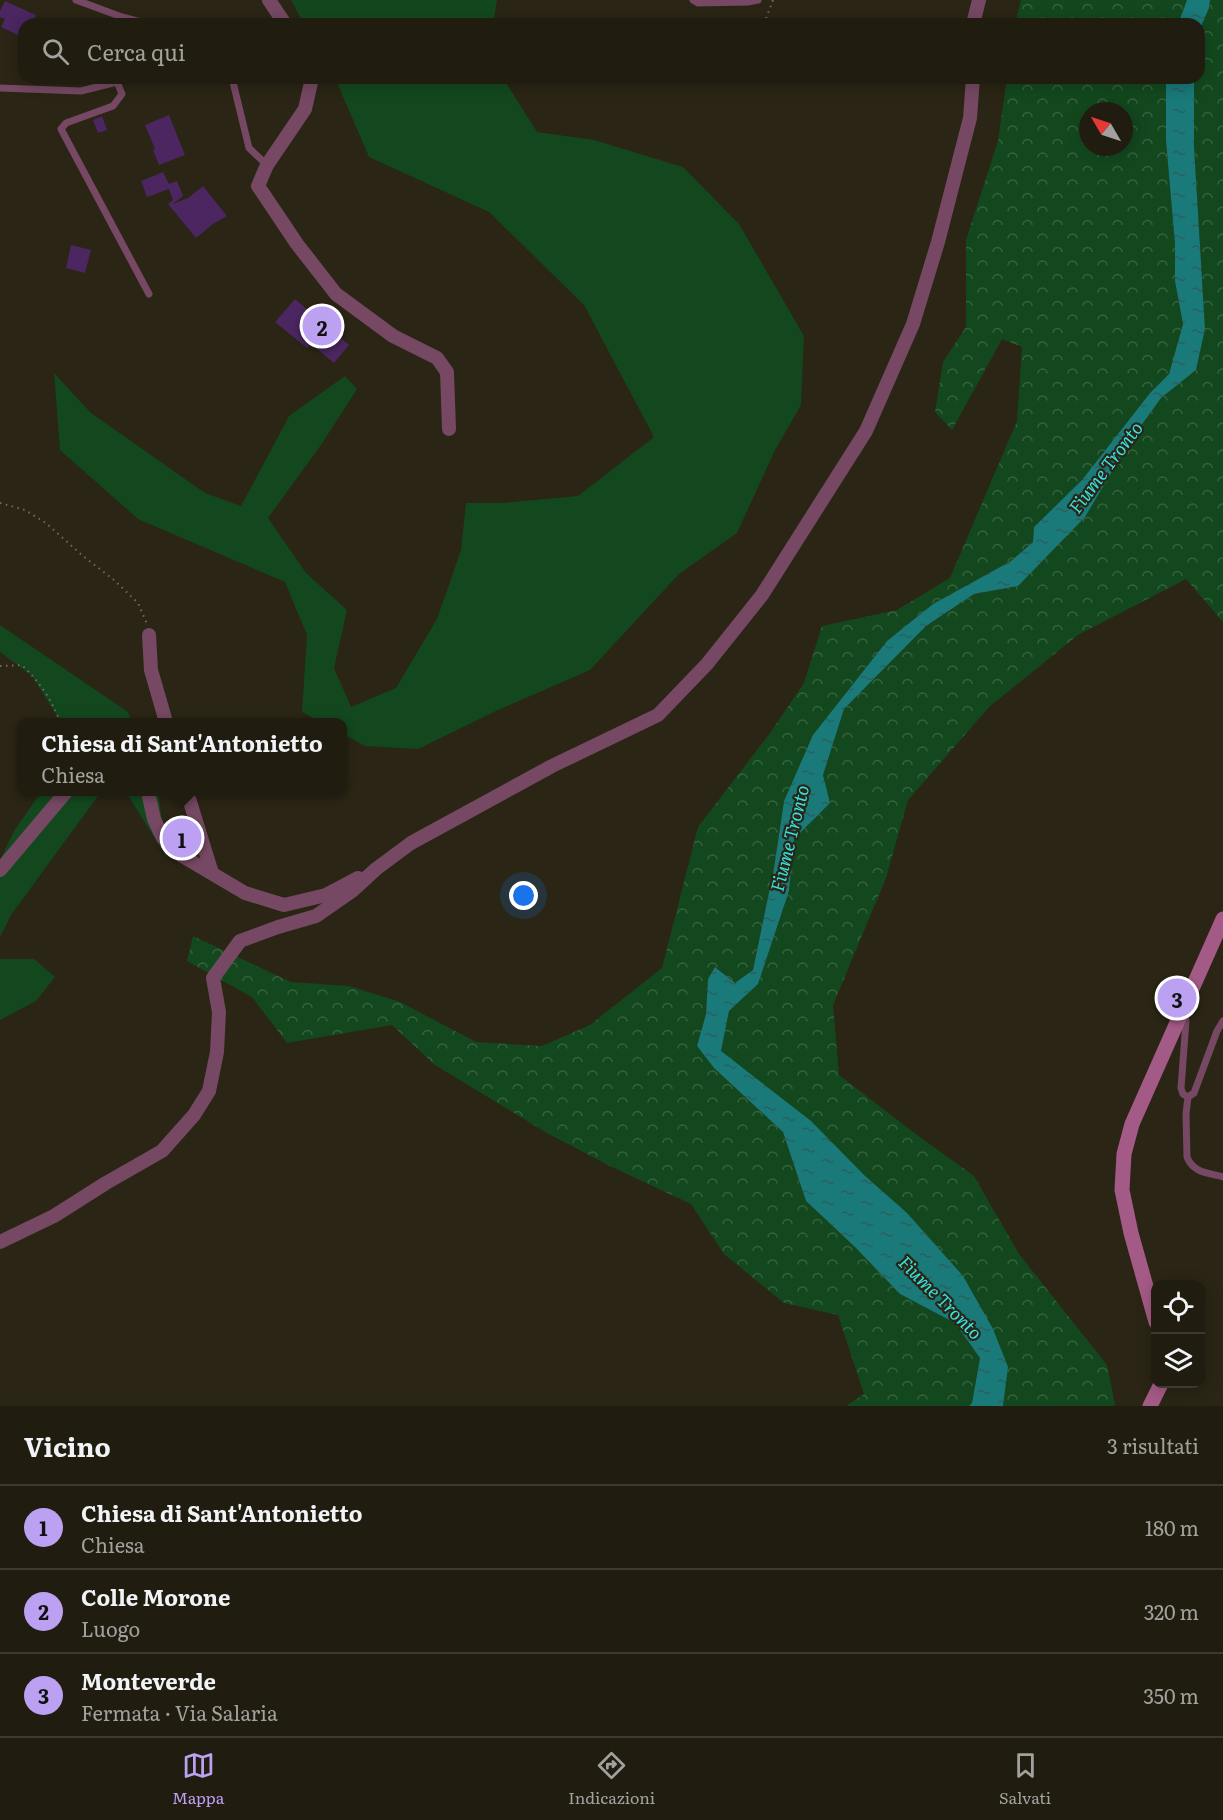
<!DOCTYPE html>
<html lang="it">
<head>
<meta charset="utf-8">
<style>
  :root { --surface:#201c0f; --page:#2d291d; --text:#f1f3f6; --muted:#a2a19e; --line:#3d3a2f; --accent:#bca0f2 }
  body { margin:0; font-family:Literata,serif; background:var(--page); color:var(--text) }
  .controls { position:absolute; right:18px; bottom:18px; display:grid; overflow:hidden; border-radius:12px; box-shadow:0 3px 15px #0003 }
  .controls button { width:54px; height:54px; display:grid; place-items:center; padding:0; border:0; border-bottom:2px solid var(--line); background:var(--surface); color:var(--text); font:30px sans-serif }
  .compass { position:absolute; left:1079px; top:102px; width:54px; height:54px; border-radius:50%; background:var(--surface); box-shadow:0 3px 15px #0003; rotate:309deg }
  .you { position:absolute; left:524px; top:896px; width:21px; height:21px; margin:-15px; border:4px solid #fff; border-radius:50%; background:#1a73e8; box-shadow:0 0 0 9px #1a73e833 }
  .badge { display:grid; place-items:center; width:39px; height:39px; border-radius:50%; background:var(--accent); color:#111; font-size:20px; font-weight:700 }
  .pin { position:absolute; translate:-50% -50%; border:3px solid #fff; box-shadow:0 2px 6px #0006 }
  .popup { position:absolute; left:17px; top:718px; width:330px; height:78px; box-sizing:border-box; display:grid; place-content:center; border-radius:12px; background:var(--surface); filter:drop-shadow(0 2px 4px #0005); font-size:20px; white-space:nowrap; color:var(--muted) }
  .popup b { font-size:22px; color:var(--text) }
  .popup::after { content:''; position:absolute; left:50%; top:100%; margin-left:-12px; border:12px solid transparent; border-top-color:var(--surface) }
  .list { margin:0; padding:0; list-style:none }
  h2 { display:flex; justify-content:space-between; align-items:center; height:78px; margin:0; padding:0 24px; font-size:26px }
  h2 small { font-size:20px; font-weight:400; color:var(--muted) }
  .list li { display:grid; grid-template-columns:39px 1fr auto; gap:18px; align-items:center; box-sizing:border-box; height:84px; padding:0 24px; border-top:2px solid var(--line) }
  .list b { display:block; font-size:22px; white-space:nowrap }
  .list p { margin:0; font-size:20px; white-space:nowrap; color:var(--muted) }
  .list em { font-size:20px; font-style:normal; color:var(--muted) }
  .icon { flex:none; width:33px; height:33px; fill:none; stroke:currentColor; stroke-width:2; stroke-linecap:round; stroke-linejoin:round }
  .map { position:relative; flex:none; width:1223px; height:1406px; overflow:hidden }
  .search { position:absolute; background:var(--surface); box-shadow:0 3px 15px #0003; left:18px; right:18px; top:18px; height:66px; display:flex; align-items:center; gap:15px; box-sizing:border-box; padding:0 21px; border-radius:18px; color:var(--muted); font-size:22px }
  .sheet { height:330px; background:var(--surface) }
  nav { display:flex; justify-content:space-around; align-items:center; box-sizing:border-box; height:84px; border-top:2px solid var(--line); background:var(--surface); font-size:16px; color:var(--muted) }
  nav a { display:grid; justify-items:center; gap:3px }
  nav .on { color:var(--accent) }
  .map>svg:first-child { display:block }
  .green { fill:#13481e }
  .forest { fill:url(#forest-crowns); fill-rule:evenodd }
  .water { fill:url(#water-ripples) }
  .building { fill:#4b2660 }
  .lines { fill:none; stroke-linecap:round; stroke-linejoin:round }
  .path { stroke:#716d5e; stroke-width:2; stroke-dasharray:1.5 4.5; stroke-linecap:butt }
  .lane { stroke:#764863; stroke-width:7 }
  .street { stroke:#764863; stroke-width:14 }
  .secondary { stroke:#a45a86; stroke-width:15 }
  .labels { text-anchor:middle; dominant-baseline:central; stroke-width:4.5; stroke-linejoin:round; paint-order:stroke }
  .water-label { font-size:18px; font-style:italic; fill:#35e4e5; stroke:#2a2514 }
</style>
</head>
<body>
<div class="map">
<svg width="1223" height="1406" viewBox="0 0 1223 1406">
  <defs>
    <pattern id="forest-crowns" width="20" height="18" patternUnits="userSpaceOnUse" patternTransform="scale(1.5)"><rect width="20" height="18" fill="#13481e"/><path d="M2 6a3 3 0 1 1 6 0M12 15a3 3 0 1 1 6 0" fill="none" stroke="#35623e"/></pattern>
    <pattern id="water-ripples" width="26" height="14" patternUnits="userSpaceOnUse" patternTransform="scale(1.5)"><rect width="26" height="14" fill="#1a7979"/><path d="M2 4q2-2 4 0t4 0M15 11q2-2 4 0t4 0" fill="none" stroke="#2c5f5e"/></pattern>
  </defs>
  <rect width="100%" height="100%" fill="#2a2514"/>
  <path class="green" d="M291,0h206l-4,24h-189z
    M335,78h168l34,54 57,8 89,27 56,57 65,112 -3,69 -26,45 -38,83 -58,41 -89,96 -92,40 -80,39 -53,-3 -22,-12 -1,-12h-21l-19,-10 5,-77 -22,-53 -147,-63 -78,-69 -6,-77 37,40 114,80 36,13 48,-90 56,-40 12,13 -36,56 -53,73 38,55 41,37 -13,58 17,39 45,-19 41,-69 24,-69 5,-47h37l75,-7 76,-59 -70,-132 -95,-93 -120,-55z
    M0,625l128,87 4,10h-71l-29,-46 -32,-24z
    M41,792h66l-9,4 -87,119 -11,22v-77l14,-29z
    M126,792h32l9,66z
    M0,959h34l21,18 -19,24 -36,19z"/>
  <path class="forest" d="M1021,0h166l-9,24h-163z
    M1210,0h13v622l-37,-43 -108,56 -89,72 -81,93 -22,78 -53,127 6,70 78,60 57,41 45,78 88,111 8,39 -1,2h-111l4,-39 -81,-131 -19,-22 -186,-163 8,-40 29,-27 31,-93 5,-52 36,-36 -7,-28 21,-66 82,-83 48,-32 44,-8 112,-145 31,-43 35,-28 9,-42 -11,-182v-68h5v-47l10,-23z
    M1007,78h159v63l9,103v37l8,43 -14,50 -19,19 -68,87 -48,47 -1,15 -22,19 -78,43 -46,37 -73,94 -30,66 -10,67 -21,102 -18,14 -19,-17 -8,12 -2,35 -9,32 17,22 69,64 23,69 49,46 45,47 55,29 25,35 -8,45 -3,3h-123l18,-12 -26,-79 -54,-12 -60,-49 -33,-50 -81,-38 -63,-33 -112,-68 -43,-40 -105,18 -35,-46 -65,-36 6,-25 98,46 58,4 51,16 76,40 66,4 48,-21 72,-57 36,-141 72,-94 34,-50 18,-57 75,-16 53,-32 67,-157 5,-74 -20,-8 -50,91 -17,-18 8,-50 23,-35v-87l32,-99zM1088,111h36v36h-36z"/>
  <path class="water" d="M1187,0h23l-1,8 -10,23v-7h-21z
    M1166,78h28v68l11,183 -9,41 -35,28 -31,43 -45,76 -67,69 -44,8 -48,32 -82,83 -21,66 7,28 -36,36 -5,52 -31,93 -29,27 -8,40 90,70 53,54 43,38 56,63 30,53 15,38 -5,39h-34l3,-3 8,-45 -25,-35 -55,-29 -45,-47 -49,-46 -23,-69 -69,-64 -17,-22 9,-32 2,-35 7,-12 20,16 18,-13 21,-102 10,-67 29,-66 74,-94 46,-37 78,-43 22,-19 1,-15 48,-47 68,-87 19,-19 14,-50 -8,-43v-37l-9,-103z"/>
  <path class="building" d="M5,1l31,14 -4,9h-8v14l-23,-11 4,-8 -5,-2v-6z
    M169,115l16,40 -26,10 -6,-15 2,-1 -10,-24z
    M102,116l5,14 -9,3 -5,-13z
    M163,172l6,12 8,-3 6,15 -10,8 15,-6 15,-12 24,30 -14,8 -17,14 -28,-34 5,-4 -4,-11 -22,8 -6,-16z
    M71,245l20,5 -6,23 -19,-5z
    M295,299l54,46 -15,18 -23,-19 -4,4 -32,-26z
    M180,828l11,10 -8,9 -11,-10z"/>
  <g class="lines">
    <path class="path" d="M764,24l9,-24
      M752,82l1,-4
      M0,503l25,7 21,13 37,33 31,24 24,23 9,21
      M0,666l22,-1c18,18 29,33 38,57"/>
    <path class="lane" d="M76,0l46,17 26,7
      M693,0l5,3 50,-1 10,-2
      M232,78l17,70 18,17
      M0,88l81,3 36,-9 5,12 -9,12 -47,17 -5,6 88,165
      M1185,1015l1,6 -5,67 2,6 5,3 6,-4 23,-62 6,-10
      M1188,1097l-2,17 1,43c6,16 22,16 36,20"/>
    <path class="street" d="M269,0l16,24
      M973,24l6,-24
      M312,78l-7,31 -38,56 -9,21 39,58 39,50 57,42 44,22 10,14 2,57
      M149,635l2,35 15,52
      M148,792l6,27 9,19 16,16 66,39 39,12 42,-10 32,-17
      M187,792l25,81
      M0,870l66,-78
      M0,1242l54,-26 52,-33 56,-32 32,-36 15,-24 8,-39 2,-40 -6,-34 27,-37 38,-14 38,-11 36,-25 24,-22 35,-26 141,-77 106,-51 49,-51 55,-69 104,-164 47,-107 25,-82 32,-124 3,-40"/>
    <path class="secondary" d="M1156,1322l-25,-89 -9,-43 2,-36 8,-30 91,-205
      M1150,1406l11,-22"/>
  </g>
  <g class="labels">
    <g class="water-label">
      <text transform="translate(1105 467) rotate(-53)">Fiume Tronto</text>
      <text transform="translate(789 838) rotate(-76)">Fiume Tronto</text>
      <text transform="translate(941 1297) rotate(45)">Fiume Tronto</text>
    </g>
  </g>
</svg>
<div class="controls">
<button><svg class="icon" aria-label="locate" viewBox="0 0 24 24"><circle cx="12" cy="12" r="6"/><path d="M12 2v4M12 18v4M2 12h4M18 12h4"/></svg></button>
<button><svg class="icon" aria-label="layers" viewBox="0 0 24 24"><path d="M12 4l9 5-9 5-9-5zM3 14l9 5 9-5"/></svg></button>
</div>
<svg class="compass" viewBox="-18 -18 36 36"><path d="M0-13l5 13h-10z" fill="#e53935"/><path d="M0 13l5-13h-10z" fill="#a2a19e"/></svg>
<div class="you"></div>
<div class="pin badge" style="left:182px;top:838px">1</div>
<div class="popup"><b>Chiesa di Sant'Antonietto</b>Chiesa</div>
<div class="pin badge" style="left:322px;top:326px">2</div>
<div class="pin badge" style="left:1177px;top:998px">3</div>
<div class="search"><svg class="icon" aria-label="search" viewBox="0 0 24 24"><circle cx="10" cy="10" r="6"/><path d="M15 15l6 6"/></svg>Cerca qui</div>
</div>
<section class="sheet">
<h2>Vicino<small>3 risultati</small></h2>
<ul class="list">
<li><span class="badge">1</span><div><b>Chiesa di Sant'Antonietto</b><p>Chiesa</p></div><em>180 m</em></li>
<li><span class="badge">2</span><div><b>Colle Morone</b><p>Luogo</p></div><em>320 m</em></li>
<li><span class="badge">3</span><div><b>Monteverde</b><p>Fermata · Via Salaria</p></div><em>350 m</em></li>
</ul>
</section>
<nav>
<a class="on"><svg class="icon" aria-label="map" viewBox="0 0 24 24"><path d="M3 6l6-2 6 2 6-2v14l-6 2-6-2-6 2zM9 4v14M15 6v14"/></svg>Mappa</a>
<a><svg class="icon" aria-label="directions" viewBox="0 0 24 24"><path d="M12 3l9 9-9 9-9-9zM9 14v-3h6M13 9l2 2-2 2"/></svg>Indicazioni</a>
<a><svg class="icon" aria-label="saved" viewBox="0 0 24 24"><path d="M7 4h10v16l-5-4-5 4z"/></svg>Salvati</a>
</nav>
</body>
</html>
